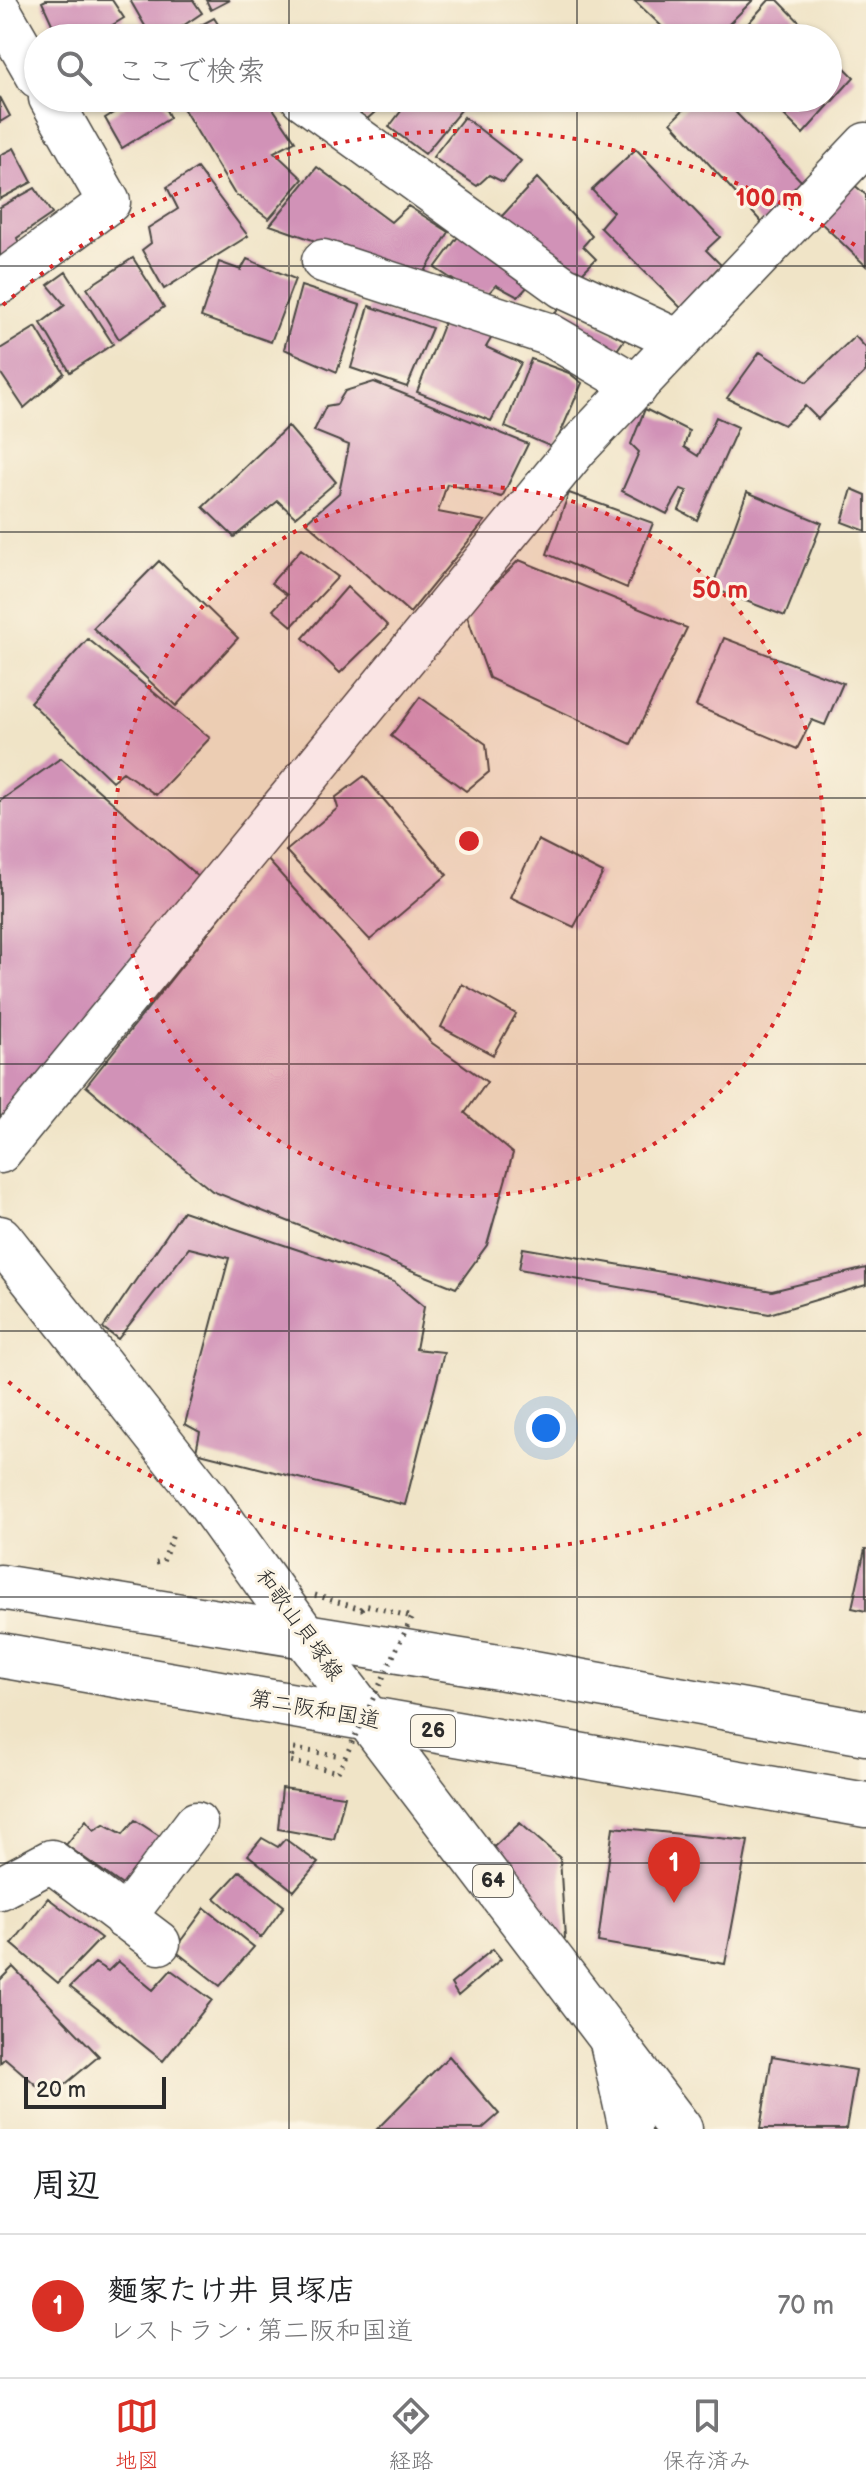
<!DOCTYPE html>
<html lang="ja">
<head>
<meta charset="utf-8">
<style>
  :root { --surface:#fff; --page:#f6f6f6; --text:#202124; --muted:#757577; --line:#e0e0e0; --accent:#d93025 }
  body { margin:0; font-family:"Balsamiq Sans","Klee One",sans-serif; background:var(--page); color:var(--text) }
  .scale { position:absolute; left:24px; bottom:20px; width:142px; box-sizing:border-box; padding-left:8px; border:4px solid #2b2b2b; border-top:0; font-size:22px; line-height:28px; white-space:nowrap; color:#2b2b2b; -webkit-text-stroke:6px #fcf5e5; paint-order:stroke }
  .you { position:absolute; left:546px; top:1428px; width:28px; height:28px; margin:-20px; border:6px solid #fff; border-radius:50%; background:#1a73e8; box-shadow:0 0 0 12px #1a73e833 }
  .badge { display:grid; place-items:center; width:52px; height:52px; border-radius:50%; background:var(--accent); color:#fff; font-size:26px; font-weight:700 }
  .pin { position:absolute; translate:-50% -66px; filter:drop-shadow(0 2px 4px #0008) }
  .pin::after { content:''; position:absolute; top:42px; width:28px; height:24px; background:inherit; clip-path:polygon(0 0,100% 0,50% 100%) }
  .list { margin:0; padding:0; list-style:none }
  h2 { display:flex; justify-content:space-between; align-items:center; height:104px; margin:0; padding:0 32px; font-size:34px }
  h2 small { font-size:26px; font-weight:400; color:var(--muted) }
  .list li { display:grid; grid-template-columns:52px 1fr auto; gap:24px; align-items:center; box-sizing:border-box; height:144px; padding:0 32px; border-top:2px solid var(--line) }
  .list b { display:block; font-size:30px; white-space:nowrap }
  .list p { margin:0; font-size:26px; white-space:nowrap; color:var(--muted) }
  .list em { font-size:26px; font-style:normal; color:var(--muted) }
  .icon { flex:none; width:44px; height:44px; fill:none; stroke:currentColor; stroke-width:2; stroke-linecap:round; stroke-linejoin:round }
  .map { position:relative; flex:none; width:866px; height:2129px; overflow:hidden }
  .search { position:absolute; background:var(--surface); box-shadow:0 2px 6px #0004; left:24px; right:24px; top:24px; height:88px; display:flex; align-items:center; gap:20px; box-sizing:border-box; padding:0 28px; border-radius:44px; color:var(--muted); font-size:30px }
  .sheet { height:248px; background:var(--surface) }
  nav { display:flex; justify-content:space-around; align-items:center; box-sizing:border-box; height:112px; border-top:2px solid var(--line); background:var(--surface); font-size:22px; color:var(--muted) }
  nav a { display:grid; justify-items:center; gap:4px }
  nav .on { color:var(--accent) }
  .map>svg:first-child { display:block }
  .building { fill:#d192b7 }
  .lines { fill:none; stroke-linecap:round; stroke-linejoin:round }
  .street-casing { stroke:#494742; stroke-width:45 }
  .primary-casing { stroke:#494742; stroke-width:47 }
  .highway-casing { stroke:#494742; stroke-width:47 }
  .path { stroke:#494742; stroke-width:5; stroke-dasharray:2 6; stroke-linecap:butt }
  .street { stroke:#fff; stroke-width:42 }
  .primary { stroke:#fff; stroke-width:44 }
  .highway { stroke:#fff; stroke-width:44 }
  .path-bridge { stroke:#494742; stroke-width:5; stroke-dasharray:2 6; stroke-linecap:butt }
  .grid { fill:none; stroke:#2b2b2b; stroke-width:2; stroke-opacity:0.55 }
  .ring { fill:none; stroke:#d62828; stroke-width:4; stroke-dasharray:4 8 }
  .labels { text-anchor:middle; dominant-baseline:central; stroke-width:6; stroke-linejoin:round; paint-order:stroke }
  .shield { fill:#fcf5e5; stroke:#6a6863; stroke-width:2 }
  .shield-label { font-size:20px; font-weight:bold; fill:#2b2b2b }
  .street-label { font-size:22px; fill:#2b2b2b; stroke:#fcf5e5 }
  .centre { fill:#d62828; stroke:#fcf5e5; stroke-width:4 }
  .ring-label { font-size:24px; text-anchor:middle; font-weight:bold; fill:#d62828; stroke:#fcf5e5; stroke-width:6; stroke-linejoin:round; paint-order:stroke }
</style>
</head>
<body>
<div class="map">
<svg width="866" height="2129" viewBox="0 0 866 2129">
  <rect width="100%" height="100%" fill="#fcf5e5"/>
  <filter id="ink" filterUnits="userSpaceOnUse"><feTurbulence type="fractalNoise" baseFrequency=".0125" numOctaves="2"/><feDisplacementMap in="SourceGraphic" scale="16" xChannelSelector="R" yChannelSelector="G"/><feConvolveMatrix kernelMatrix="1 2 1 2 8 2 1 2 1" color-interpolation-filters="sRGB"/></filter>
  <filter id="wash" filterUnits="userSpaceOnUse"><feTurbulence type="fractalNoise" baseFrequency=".006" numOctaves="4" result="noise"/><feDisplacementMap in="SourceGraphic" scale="32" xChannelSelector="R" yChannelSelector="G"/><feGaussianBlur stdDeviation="1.8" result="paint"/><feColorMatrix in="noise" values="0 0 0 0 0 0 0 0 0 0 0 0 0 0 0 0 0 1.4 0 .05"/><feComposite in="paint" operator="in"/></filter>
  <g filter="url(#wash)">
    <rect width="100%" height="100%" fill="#f0e4c7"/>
    <g id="blocks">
      <path class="building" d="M46,0h66l12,18 -33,20h-12l-5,-7 -16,6 -16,-35z
        M130,0h63l9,13 -37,25h-13z
        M206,0h24l-19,10z
        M634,0h119l-38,38h-41z
        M769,0h9l37,38h-80z
        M214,18l13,20h-50z
        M828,51l26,26 -51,57 -36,-36h61z
        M0,97l10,19 -10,6z
        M120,98h40l10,20 -48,30 -17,-30 20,-12z
        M177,98h89l29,43 -21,11 29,27 -34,40 -35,-26z
        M336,98h55l-25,22z
        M411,98h46l9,6 -41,50 -36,-27z
        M695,98h27l83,87 -41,40 -93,-103z
        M464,117l57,44 -18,21 -14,-7 -12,11 -44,-29z
        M14,148l18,34 -32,17v-44z
        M636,149l84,88 -14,13 15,15 -40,43 -81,-81 13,-15 -21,-22z
        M317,167l74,55 17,-16 41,26 -28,46 -151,-53z
        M197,168l51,68 -84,53 -22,-39 9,-7 -3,-15 30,-19 -11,-22z
        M537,178l55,58 -9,10 13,13 -23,23 -71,-66z
        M852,183l14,12v71l-48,-46z
        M35,188l17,26 -35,24 3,9 -20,11v-51z
        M463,230l68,53 -13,14 -22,-12 -8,9 -27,-9 -26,-17z
        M133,258l31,49 -45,32 -32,-51z
        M247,259l48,20 -24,63 -70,-25 18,-55 22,8z
        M66,272l47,72 -43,28 -29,-49 24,-18 -17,-20z
        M301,286l59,19 -23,67 -53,-23z
        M561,305l63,35 -7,10 -65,-32z
        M369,306l63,22 -25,59 -56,-19z
        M445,320l47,17 -6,10 35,16 -30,58 -74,-29z
        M36,327l28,46 -40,35 -24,-36v-23z
        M855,336l11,12v23l-48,48 -13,-13 -21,19 -57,-27 33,-46 47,30z
        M531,359l38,14 13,10 -28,65 -49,-21z
        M374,382l154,62 -26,53 -55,-13 -9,28 47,9 -75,92 -104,-91 33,-29 10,-48 -35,-14 12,-25 11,-2 8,-13z
        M645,409l44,22 -5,16 14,9 18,-39 22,10 -41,93 -18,-10 8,-19 -6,-2 -14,25 -45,-23 17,-39 -8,-8z
        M288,426l48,56 -41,35 -17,-16 -44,36 -31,-30z
        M852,489l14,6v36l-24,-9z
        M747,492l75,31 -37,93 -73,-28z
        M569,493l84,30 -26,65 -80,-34z
        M301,549l37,28 -46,49 -19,-16 14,-15 -16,-12z
        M519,560l168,68 -56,116 -142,-66 -23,-65z
        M159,561l79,77 -62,68 -83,-78z
        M347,587l41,39 -48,47 -37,-35z
        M724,638l119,45 -18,42 -13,-5 -15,29 -101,-43z
        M88,639l122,99 -54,57 -33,-23 -11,9 -82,-79z
        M420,697l66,47 3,28 -23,19 -75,-55z
        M61,758l139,120 -200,243v-320z
        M364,776l83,99 -77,65 -84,-89 52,-43 -3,-10z
        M538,840l65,33 -29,54 -64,-30z
        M267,859l165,184 55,39 -22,31 48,40 -26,92 -31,43 -244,-97 -126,-105z
        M462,984l54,30 -23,41 -52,-28z
        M183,1211l211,71 30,25 -8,42 28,3 -39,153 -209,-53 4,-20 -15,-8 44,-166 -40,-10 -71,91 -15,-11z
        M523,1248l249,43 94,-23v17l-97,29 -250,-45z
        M865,1549h1v62l-14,-3z
        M282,1788l63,8 -11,43 -56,-10z
        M86,1820l8,10 10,-6 19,10 12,-14 26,17 -33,52 -62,-44z
        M520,1823l40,35 5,80 -8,9 -70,-94z
        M613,1827l135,14 -23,123 -127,-22z
        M262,1838l16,9 7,-8 33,24 -24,28 -46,-36z
        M240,1871l44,35 -23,32 -46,-40z
        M48,1898l53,40 -43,45 -46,-39z
        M205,1908l49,39 -34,39 -46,-36z
        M493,1949l8,10 -43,37 -7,-12z
        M118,1961l35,29 18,-20 41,30 -49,61 -93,-74 25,-24 13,8z
        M13,1967l86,89 -49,41 -45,-39 -5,5v-83z
        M449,2056l50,58 -17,15h-105z
        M772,2056l84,14 -10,59h-86z"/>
    </g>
  </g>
  <g filter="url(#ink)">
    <use href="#blocks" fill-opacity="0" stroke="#494742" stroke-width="2"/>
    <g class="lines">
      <g class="street-casing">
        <path id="street" d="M0,11l38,66
          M302,98l261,189 116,54
          M323,261l225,73 89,52
          M0,283l109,-81 -59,-104
          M0,1152l577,-704 289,-304
          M0,1888l51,-27 108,82
          M124,1918l72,-95
          M609,2033l21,96"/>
      </g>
      <g class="primary-casing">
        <path id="primary" d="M0,1238l207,262 97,135 376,494"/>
      </g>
      <g class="highway-casing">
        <path id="highway" d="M0,1587l517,83 349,63
          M0,1655l866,150"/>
      </g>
      <path class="path" d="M156,1563l7,-1 11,-30"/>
      <use href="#street" class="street"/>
      <use href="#primary" class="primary"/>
      <use href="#highway" class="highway"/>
      <path class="path-bridge" d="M315,1595l46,14 4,-4 47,12 -74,155 -48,-11 4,-12 42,6"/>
    </g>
  </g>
  <path class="grid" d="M289,0v38M577,0v38M289,98v2031M577,98v2031M0,266h866M0,532h866M0,798h866M0,1064h866M0,1331h866M0,1597h866M0,1863h866"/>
  <circle cx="469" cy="841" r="355" fill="#d62828" fill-opacity=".12"/>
  <g class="ring">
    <circle cx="469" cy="841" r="355"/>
    <path d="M861 1433A710 710 0 0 1 3 1377M3 305A710 710 0 0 1 861 249"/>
  </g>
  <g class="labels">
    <g class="shield">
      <rect x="411" y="1715" width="44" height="32" rx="6"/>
      <rect x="473" y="1865" width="40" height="32" rx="6"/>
    </g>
    <g class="shield-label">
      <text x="433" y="1731">26</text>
      <text x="493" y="1881">64</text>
    </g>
    <g class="street-label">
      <text transform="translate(299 1625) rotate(54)">和歌山貝塚線</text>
      <text transform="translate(315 1710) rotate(10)">第二阪和国道</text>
    </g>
  </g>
  <circle cx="469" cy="841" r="12" class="centre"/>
  <g class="ring-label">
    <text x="769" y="206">100 m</text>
    <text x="720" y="598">50 m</text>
  </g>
</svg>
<div class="scale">20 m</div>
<div class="you"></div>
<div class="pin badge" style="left:674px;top:1903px">1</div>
<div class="search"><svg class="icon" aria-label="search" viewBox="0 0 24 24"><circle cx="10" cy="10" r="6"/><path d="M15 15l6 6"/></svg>ここで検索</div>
</div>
<section class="sheet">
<h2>周辺<small></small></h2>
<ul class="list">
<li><span class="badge">1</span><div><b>麵家たけ井 貝塚店</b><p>レストラン · 第二阪和国道</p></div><em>70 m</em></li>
</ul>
</section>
<nav>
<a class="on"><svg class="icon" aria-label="map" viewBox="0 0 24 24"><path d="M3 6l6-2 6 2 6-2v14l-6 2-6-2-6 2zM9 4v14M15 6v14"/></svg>地図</a>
<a><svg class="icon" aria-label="directions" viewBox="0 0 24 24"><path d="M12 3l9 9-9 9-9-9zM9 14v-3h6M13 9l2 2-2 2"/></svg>経路</a>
<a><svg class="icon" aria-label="saved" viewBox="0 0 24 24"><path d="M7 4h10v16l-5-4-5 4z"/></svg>保存済み</a>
</nav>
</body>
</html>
